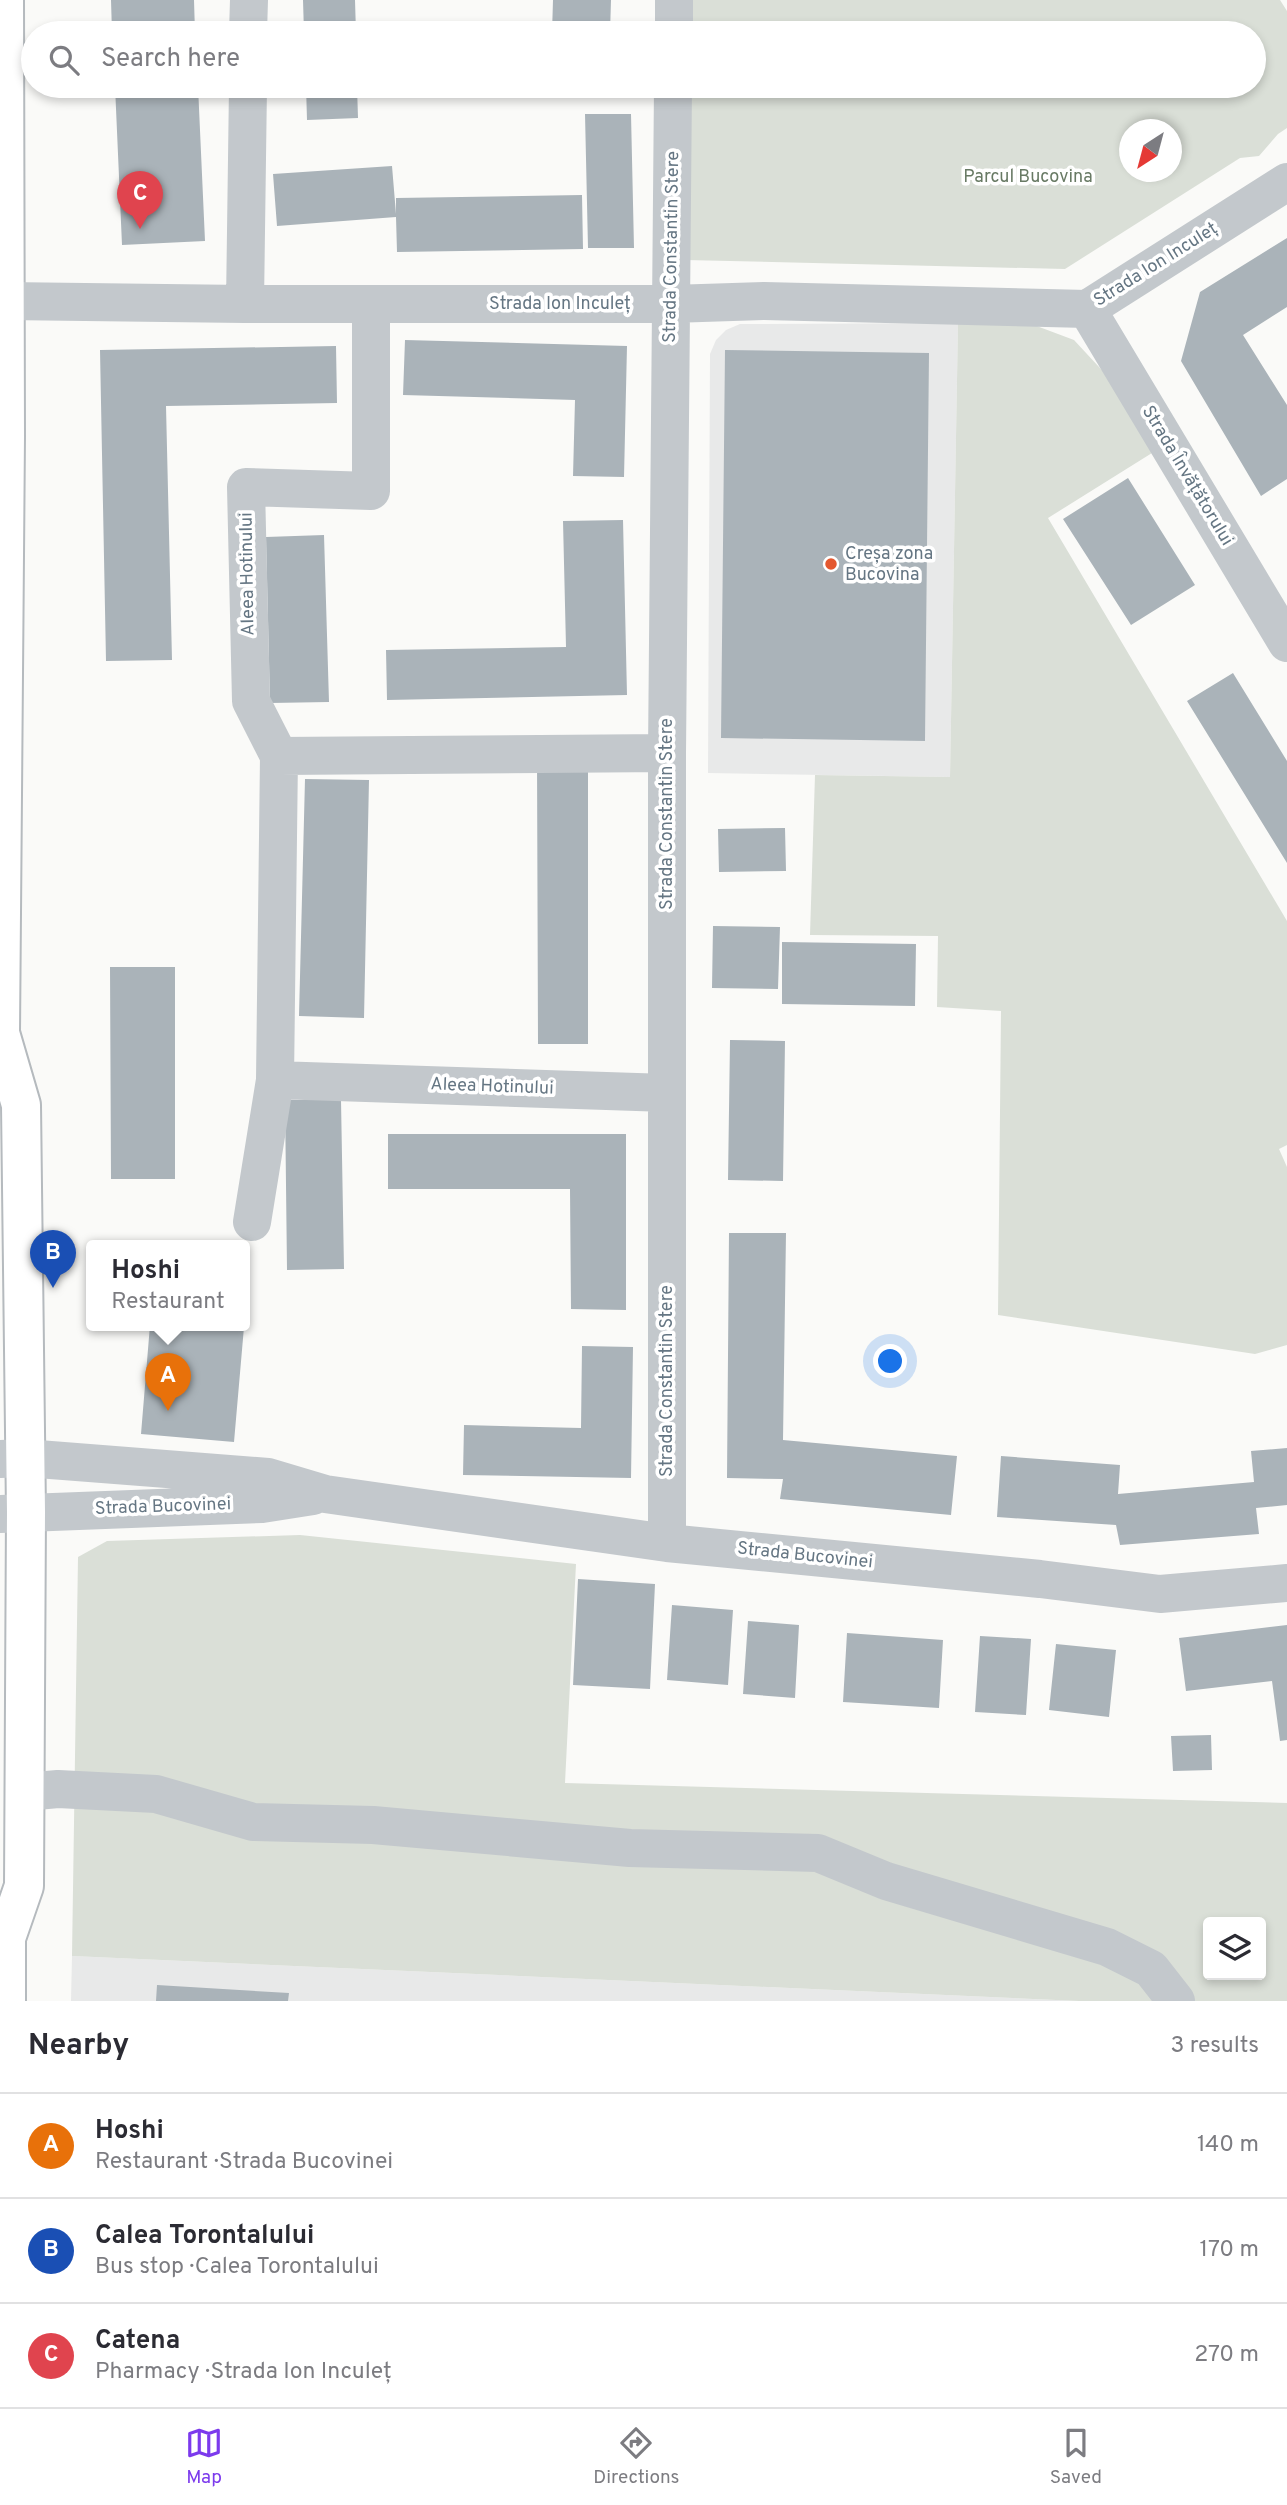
<!DOCTYPE html>
<html lang="en">
<head>
<meta charset="utf-8">
<style>
  :root { --surface:#fff; --page:#f7f7f7; --text:#2b2b33; --muted:#7c7c81; --line:#e1e1e2; --accent:#7c3aed }
  body { margin:0; font-family:Overpass,sans-serif; background:var(--page); color:var(--text) }
  .controls { position:absolute; right:21px; bottom:21px; display:grid; overflow:hidden; border-radius:7px; box-shadow:0 4px 10px #0003 }
  .controls button { width:63px; height:63px; display:grid; place-items:center; padding:0; border:0; border-bottom:2px solid var(--line); background:var(--surface); color:var(--text); font:35px sans-serif }
  .compass { position:absolute; left:1119px; top:119px; width:63px; height:63px; border-radius:50%; background:var(--surface); box-shadow:0 4px 10px #0003; rotate:216deg }
  .you { position:absolute; left:891px; top:1362px; width:24px; height:24px; margin:-18px; border:5px solid #fff; border-radius:50%; background:#1a73e8; box-shadow:0 0 0 10px #1a73e833 }
  .badge { display:grid; place-items:center; width:46px; height:46px; border-radius:50%; background:var(--accent); color:#fff; font-size:23px; font-weight:700 }
  .pin { position:absolute; translate:-50% -58px; filter:drop-shadow(0 2px 4px #0008) }
  .pin::after { content:''; position:absolute; top:37px; width:24px; height:21px; background:inherit; clip-path:polygon(0 0,100% 0,50% 100%) }
  .popup { position:absolute; left:86px; top:1240px; width:164px; height:91px; box-sizing:border-box; display:grid; place-content:center; border-radius:7px; background:var(--surface); filter:drop-shadow(0 2px 5px #0005); font-size:23px; white-space:nowrap; color:var(--muted) }
  .popup b { font-size:26px; color:var(--text) }
  .popup::after { content:''; position:absolute; left:50%; top:100%; margin-left:-14px; border:14px solid transparent; border-top-color:var(--surface) }
  .list { margin:0; padding:0; list-style:none }
  h2 { display:flex; justify-content:space-between; align-items:center; height:91px; margin:0; padding:0 28px; font-size:30px }
  h2 small { font-size:23px; font-weight:400; color:var(--muted) }
  .list li { display:grid; grid-template-columns:46px 1fr auto; gap:21px; align-items:center; box-sizing:border-box; height:105px; padding:0 28px; border-top:2px solid var(--line) }
  .list b { display:block; font-size:26px; white-space:nowrap }
  .list p { margin:0; font-size:23px; white-space:nowrap; color:var(--muted) }
  .list em { font-size:23px; font-style:normal; color:var(--muted) }
  .icon { flex:none; width:38px; height:38px; fill:none; stroke:currentColor; stroke-width:2; stroke-linecap:round; stroke-linejoin:round }
  .map { position:relative; flex:none; width:1287px; height:2001px; overflow:hidden }
  .search { position:absolute; background:var(--surface); box-shadow:0 4px 10px #0003; left:21px; right:21px; top:21px; height:77px; display:flex; align-items:center; gap:18px; box-sizing:border-box; padding:0 24px; border-radius:38px; color:var(--muted); font-size:26px }
  .sheet { height:406px; background:var(--surface) }
  nav { display:flex; justify-content:space-around; align-items:center; box-sizing:border-box; height:98px; border-top:2px solid var(--line); background:var(--surface); font-size:19px; color:var(--muted) }
  nav a { display:grid; justify-items:center; gap:4px }
  nav .on { color:var(--accent) }
  .map>svg:first-child { display:block }
  .built { fill:#e8e9e9 }
  .green { fill:#dadfd7; fill-rule:evenodd }
  .building { fill:#aab3b9 }
  .lines { fill:none; stroke-linecap:round; stroke-linejoin:round }
  .major-casing { stroke:#b5babe; stroke-width:42 }
  .minor { stroke:#c3c8cc; stroke-width:38 }
  .major { stroke:#fff; stroke-width:38 }
  .poi-dot { fill:#e4572e; stroke:#fff; stroke-width:2.5 }
  .labels { text-anchor:middle; dominant-baseline:central; stroke-width:7; stroke-linejoin:round; paint-order:stroke }
  .park-label { font-size:18px; fill:#687a64; stroke:#fff }
  .street-label { font-size:18px; fill:#657683; stroke:#fff }
  .poi-label { font-size:18px; fill:#657683; stroke:#fff; text-anchor:start }
</style>
</head>
<body>
<div class="map">
<svg width="1287" height="2001" viewBox="0 0 1287 2001">
  <rect width="100%" height="100%" fill="#fafaf8"/>
  <path class="built" d="M958,323l-8,454 -242,-4 2,-419 6,-14 10,-10 14,-6z
    M72,1956l1007,45h-1008z"/>
  <path class="green" d="M691,0h589l7,11v117l-9,6 -19,22 -19,2 -175,111 -380,-9 4,-174h565v-53h-564zM1130,130h42v42h-42z
    M1026,322l48,18 38,41 40,72 -104,65 239,403v224l-8,4 8,18v178l-32,9 -257,-39 3,-304 -64,-4 1,-71 -128,-1 5,-160 135,2 8,-454z
    M300,1535l276,29 -11,219 722,20v198h-208l-1007,-45 6,-399 29,-16zM1208,1922h53v53h-53z"/>
  <path class="building" d="M111,0h83l1,33h-83z
    M303,0h52l1,33h-52z
    M553,0h58l-1,33h-58z
    M115,86h83l7,155 -83,4z
    M306,86h51l1,32 -51,2z
    M585,114h46l3,134h-46z
    M392,166l4,48v-16l186,-3 1,54 -186,3 -1,-35 -119,9 -4,-52z
    M1287,238v69l-44,28 44,70v74l-26,17 -80,-135 19,-69z
    M405,340l222,6 -3,131 -51,-1 2,-76 -172,-5z
    M336,346l1,57 -171,3 6,254 -66,1 -6,-311z
    M725,350l204,3 -4,388 -204,-3z
    M1128,478l67,107 -64,40 -68,-106z
    M623,520l4,175 -240,5 -1,-50 180,-3 -3,-126z
    M324,535l5,167 -59,1 -4,-166z
    M1233,673l54,88v102l-100,-162z
    M537,757h51v287h-50z
    M305,779l64,1 -5,238 -65,-2z
    M785,828l1,43 -67,1 -1,-43z
    M713,926l67,1 -2,62 -66,-1z
    M782,942l134,2 -1,62 -133,-2z
    M110,967h65v212h-64z
    M730,1040l55,1 -2,140 -55,-1z
    M285,1100h56l3,169 -57,1z
    M388,1134h238v176l-55,-1 -1,-120h-182z
    M729,1233h57l-3,207 174,16 -6,59 -171,-16 3,-20 -56,-1z
    M150,1325l94,2 -10,115 -93,-8z
    M582,1346l51,1 -2,131 -168,-3 1,-50 117,3z
    M1287,1448v57l-31,3 3,26 -139,11 -4,-20 -119,-8 4,-61 119,9 -2,29 136,-12 -3,-31z
    M578,1579l77,5 -5,105 -77,-4z
    M672,1605l61,5 -5,75 -61,-5z
    M748,1621l51,4 -4,73 -52,-4z
    M1287,1625v115l-7,1 -8,-60 -86,10 -7,-53z
    M847,1633l96,7 -4,68 -96,-6z
    M980,1636l51,3 -5,76 -51,-3z
    M1056,1644l60,6 -7,67 -60,-7z
    M1211,1735l1,35 -39,1 -2,-35z
    M157,1985l132,8 -1,8h-132z"/>
  <g class="lines">
    <g class="major-casing">
      <path id="major" d="M4,0l1,436 -5,597 21,72 5,407 -2,374 -18,52v63"/>
    </g>
    <path class="minor" d="M248,33l1,-33
      M674,33v-33
      M5,301l240,3h426l93,-3 323,8 200,-127
      M245,304l3,-218
      M1087,309l200,334
      M279,756l-28,-55 -5,-214 125,4v-187
      M667,1093l-392,-13 4,-324 388,-3
      M252,1222l23,-142
      M0,1459l25,-1 243,19 57,17 342,49 373,36 120,15 127,-11
      M0,1514l262,-10 51,-8
      M667,1543v-790l6,-667
      M25,1792l33,-3 98,5 97,28 120,3 257,23 188,5 68,28 221,66 44,22 25,32"/>
    <use href="#major" class="major"/>
  </g>
  <circle class="poi-dot" cx="831" cy="564" r="7"/>
  <g class="labels">
    <g class="park-label">
      <text x="1028" y="177">Parcul Bucovina</text>
    </g>
    <g class="street-label">
      <text transform="translate(672 247) rotate(-89)">Strada Constantin Stere</text>
      <text transform="translate(1156 265) rotate(-32)">Strada Ion Inculeț</text>
      <text x="560" y="304">Strada Ion Inculeț</text>
      <text transform="translate(1187 476) rotate(59)">Strada Învățătorului</text>
      <text transform="translate(248 574) rotate(-91)">Aleea Hotinului</text>
      <text transform="translate(667 814) rotate(-90)">Strada Constantin Stere</text>
      <text transform="translate(492 1087) rotate(2)">Aleea Hotinului</text>
      <text transform="translate(667 1381) rotate(-90)">Strada Constantin Stere</text>
      <text transform="translate(163 1507) rotate(-2)">Strada Bucovinei</text>
      <text transform="translate(805 1556) rotate(6)">Strada Bucovinei</text>
    </g>
    <g class="poi-label">
      <text x="845" y="554">Creșa zona<tspan x="845" dy="21">Bucovina</tspan></text>
    </g>
  </g>
</svg>
<div class="controls">
<button><svg class="icon" aria-label="layers" viewBox="0 0 24 24"><path d="M12 4l9 5-9 5-9-5zM3 14l9 5 9-5"/></svg></button>
</div>
<svg class="compass" viewBox="-18 -18 36 36"><path d="M0-13l5 13h-10z" fill="#e53935"/><path d="M0 13l5-13h-10z" fill="#7c7c81"/></svg>
<div class="you"></div>
<div class="pin badge" style="left:168px;top:1411px;background:#e8710a">A</div>
<div class="popup"><b>Hoshi</b>Restaurant</div>
<div class="pin badge" style="left:53px;top:1288px;background:#1a4fb4">B</div>
<div class="pin badge" style="left:140px;top:229px;background:#e0444e">C</div>
<div class="search"><svg class="icon" aria-label="search" viewBox="0 0 24 24"><circle cx="10" cy="10" r="6"/><path d="M15 15l6 6"/></svg>Search here</div>
</div>
<section class="sheet">
<h2>Nearby<small>3 results</small></h2>
<ul class="list">
<li><span class="badge" style="background:#e8710a">A</span><div><b>Hoshi</b><p>Restaurant · Strada Bucovinei</p></div><em>140 m</em></li>
<li><span class="badge" style="background:#1a4fb4">B</span><div><b>Calea Torontalului</b><p>Bus stop · Calea Torontalului</p></div><em>170 m</em></li>
<li><span class="badge" style="background:#e0444e">C</span><div><b>Catena</b><p>Pharmacy · Strada Ion Inculeț</p></div><em>270 m</em></li>
</ul>
</section>
<nav>
<a class="on"><svg class="icon" aria-label="map" viewBox="0 0 24 24"><path d="M3 6l6-2 6 2 6-2v14l-6 2-6-2-6 2zM9 4v14M15 6v14"/></svg>Map</a>
<a><svg class="icon" aria-label="directions" viewBox="0 0 24 24"><path d="M12 3l9 9-9 9-9-9zM9 14v-3h6M13 9l2 2-2 2"/></svg>Directions</a>
<a><svg class="icon" aria-label="saved" viewBox="0 0 24 24"><path d="M7 4h10v16l-5-4-5 4z"/></svg>Saved</a>
</nav>
</body>
</html>
